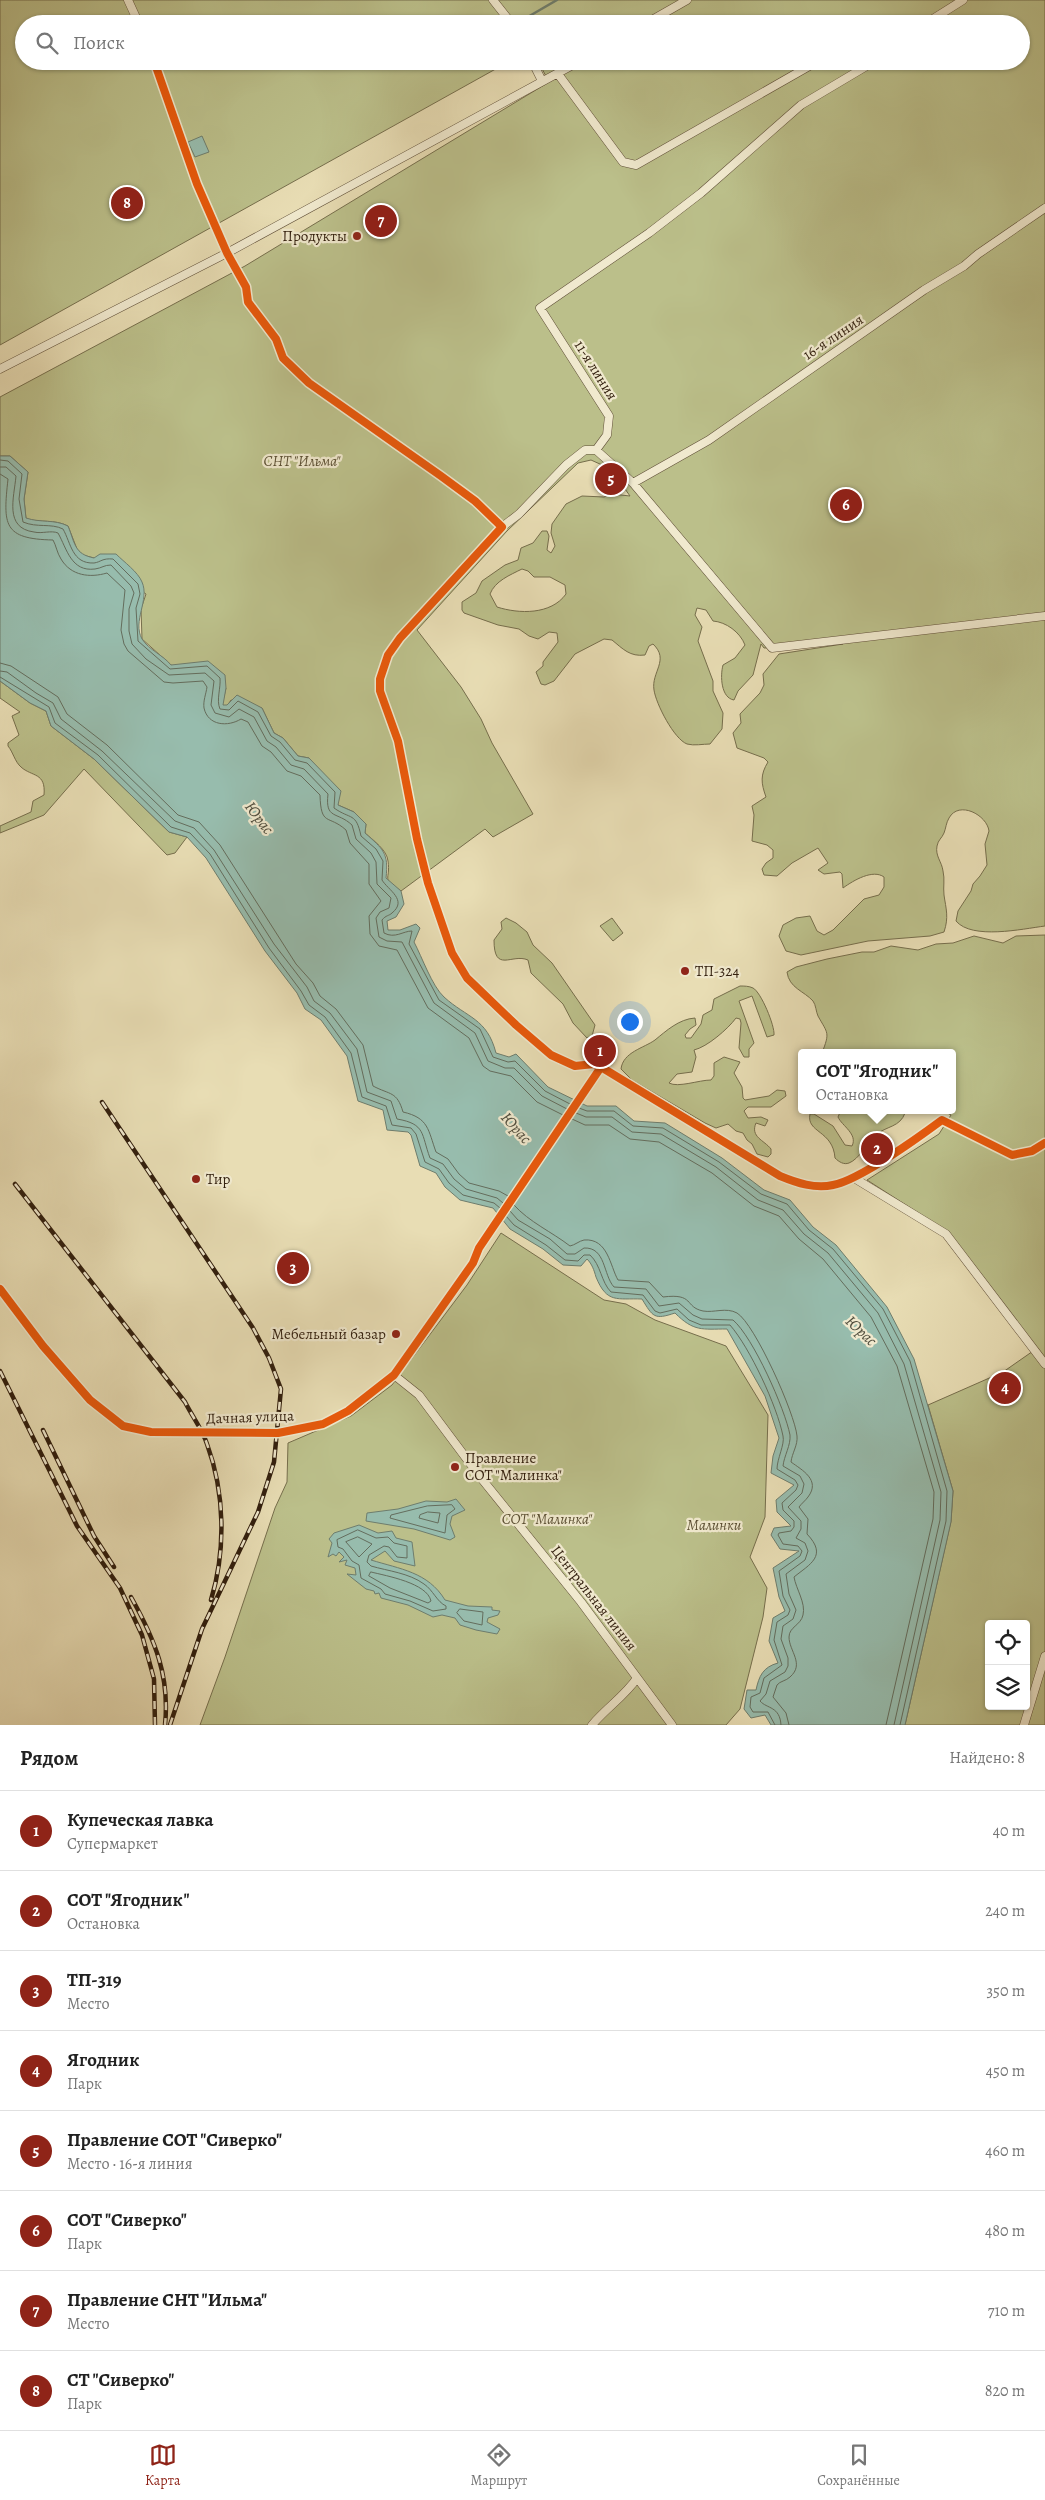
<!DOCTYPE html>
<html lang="ru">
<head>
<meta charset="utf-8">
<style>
  :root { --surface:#fff; --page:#f2f2f2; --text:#222; --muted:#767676; --line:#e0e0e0; --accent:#8f2418 }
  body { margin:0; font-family:Alegreya,serif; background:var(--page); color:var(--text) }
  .controls { position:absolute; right:15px; bottom:15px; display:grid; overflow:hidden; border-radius:5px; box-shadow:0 1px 4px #0004 }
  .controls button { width:45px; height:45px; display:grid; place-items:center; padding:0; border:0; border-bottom:1px solid var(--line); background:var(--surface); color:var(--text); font:25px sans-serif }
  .you { position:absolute; left:629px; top:1021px; width:18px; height:18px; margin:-12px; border:4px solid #fff; border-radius:50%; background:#1a73e8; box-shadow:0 0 0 8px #1a73e833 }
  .badge { display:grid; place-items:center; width:32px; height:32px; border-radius:50%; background:var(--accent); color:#fff; font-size:16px; font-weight:700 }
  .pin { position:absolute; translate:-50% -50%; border:2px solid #fff; box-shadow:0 1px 5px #0006 }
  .popup { position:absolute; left:798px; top:1049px; width:158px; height:65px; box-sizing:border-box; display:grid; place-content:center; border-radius:5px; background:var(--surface); filter:drop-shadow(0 1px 4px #0005); font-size:16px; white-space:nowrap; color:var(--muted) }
  .popup b { font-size:19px; color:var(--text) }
  .popup::after { content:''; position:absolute; left:50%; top:100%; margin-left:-10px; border:10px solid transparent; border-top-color:var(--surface) }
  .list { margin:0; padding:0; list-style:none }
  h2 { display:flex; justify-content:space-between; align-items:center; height:65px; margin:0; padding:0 20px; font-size:21px }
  h2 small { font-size:16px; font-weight:400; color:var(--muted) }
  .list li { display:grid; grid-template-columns:32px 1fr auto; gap:15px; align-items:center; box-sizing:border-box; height:80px; padding:0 20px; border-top:1px solid var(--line) }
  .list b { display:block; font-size:19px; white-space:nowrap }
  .list p { margin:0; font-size:16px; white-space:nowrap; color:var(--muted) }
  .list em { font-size:16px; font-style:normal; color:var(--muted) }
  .icon { flex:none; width:28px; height:28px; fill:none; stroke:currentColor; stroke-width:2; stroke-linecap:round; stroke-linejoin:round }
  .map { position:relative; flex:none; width:1045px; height:1725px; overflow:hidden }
  .search { position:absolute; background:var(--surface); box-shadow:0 1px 4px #0004; left:15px; right:15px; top:15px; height:55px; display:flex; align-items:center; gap:12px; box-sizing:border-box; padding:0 18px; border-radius:28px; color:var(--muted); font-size:19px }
  .sheet { height:705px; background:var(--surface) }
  nav { display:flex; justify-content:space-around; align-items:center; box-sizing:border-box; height:70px; border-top:1px solid var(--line); background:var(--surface); font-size:14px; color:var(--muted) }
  nav a { display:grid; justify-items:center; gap:2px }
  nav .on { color:var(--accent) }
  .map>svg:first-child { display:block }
  .green { fill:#bbbf8a; stroke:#766e4c; fill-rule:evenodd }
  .water { fill:#97bcad; stroke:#6e7d6d }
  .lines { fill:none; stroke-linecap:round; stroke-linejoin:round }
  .shore { stroke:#646d5d; stroke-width:1 }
  .stream { stroke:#6e7d6d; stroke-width:2.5 }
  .street-casing { stroke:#5f4e37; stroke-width:9 }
  .street { stroke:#f0e9ce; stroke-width:8 }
  .rail-casing { stroke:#311e0d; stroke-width:4.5 }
  .rail { stroke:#f0e9ce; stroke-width:2.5; stroke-dasharray:8; stroke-linecap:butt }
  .cycleway-casing { stroke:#f0e9ce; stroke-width:11 }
  .cycleway { stroke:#e8590c; stroke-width:8 }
  .poi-dot { fill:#8f2418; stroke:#f0e9ce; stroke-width:2 }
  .labels { text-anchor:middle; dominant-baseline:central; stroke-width:4.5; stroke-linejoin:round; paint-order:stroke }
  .poi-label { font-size:15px; fill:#311e0d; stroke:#f0e9ce; text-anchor:start }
  .street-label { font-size:15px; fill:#311e0d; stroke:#f0e9ce }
  .park-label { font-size:15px; font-style:italic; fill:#5a4e32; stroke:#f0e9ce }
  .water-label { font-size:16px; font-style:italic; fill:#504d3d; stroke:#f0e9ce }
</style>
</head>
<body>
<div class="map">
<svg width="1045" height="1725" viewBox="0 0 1045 1725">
  <rect width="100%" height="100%" fill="#e8ddb4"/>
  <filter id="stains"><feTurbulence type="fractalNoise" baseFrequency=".004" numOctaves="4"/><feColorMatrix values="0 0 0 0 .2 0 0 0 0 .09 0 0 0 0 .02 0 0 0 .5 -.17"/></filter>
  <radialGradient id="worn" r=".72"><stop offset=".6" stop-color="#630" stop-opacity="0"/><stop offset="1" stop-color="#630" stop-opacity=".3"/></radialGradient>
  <path class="green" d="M0,0h1045v926c-23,3 -73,14 -89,-5l2,-10 13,-20 2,-7 7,-8 7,-11 -2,-21 4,-13c-2,-16 -30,-31 -40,-13 -3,5 -3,10 -5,15 -2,5 -6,7 -7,13 -2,10 5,16 6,25 2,8 0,16 1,24 2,14 5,22 0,37l-14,4 -62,5 -67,14 -15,-4 -7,-15 4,-11 13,-7 14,-2 7,15 7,4 9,-5 31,-31 15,-4 5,-8v-10c-11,-8 -30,3 -41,11l-1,-14 -2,-2 -16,2 -6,-4 10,-7 -10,-15 -26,15 -15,13 -13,-1 -2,-6 4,-6 7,-5v-8l-6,-5 -15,-4 2,-26 -2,-9 14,-9c-5,-14 -6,-22 2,-35l-4,-4 -27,-10 -4,-15 8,-10 -1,-9 20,-21 4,-8 -1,-11 16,-20 64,-10 -79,4 -3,-4 -8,31 -15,16 -4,9c-13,-2 -14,-24 -11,-35l12,-7 10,-13c-5,-13 -19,-23 -32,-24l-7,-11 -9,-2 -2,7 7,12 -4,14 15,40v10l10,22 -1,16 -12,15c-7,0 -16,2 -23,0 -13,-5 -31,-40 -33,-54 -3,-18 16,-30 -1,-46l-4,2 -4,9c-15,2 -22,-6 -33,-15l-8,-1 -29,15 -21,27 -9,4 -4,-1 -5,-12 7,-6v-4l15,-20 -1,-9 -8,-1 -11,7 -9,-3 -10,-7 -21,-4 -34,-12 -2,-3v-8l14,-9 6,-12 23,-16 13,-5 3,-12 12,-5 9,-12h5l2,5 -2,14 4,3 4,-7 -4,-13 1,-9 14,-20 16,-8 22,1 8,-3 18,2 -19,-27 -20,-9 -13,3 -71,68 -90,99 44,57 20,32 11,24 41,71 -40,23 -8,-8 -84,62c-21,-14 -10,-10 -13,-30 -1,-11 -15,-21 -23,-28l1,-9 -12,-12 -16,-7 -29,-47 -11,-2 -15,-18 -9,-5 -12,-25 -31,-8 -4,6 -5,-1 4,-17 -55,-23 -29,-26 -1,-30 5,-15 -52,-36 -11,-3 -6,-6 -9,-23c-14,-7 -27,-3 -42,-7l-2,-20 4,-27 -18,-16h-10v-59l245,-131 304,-184 -11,-21h483v-37h-997v37h486l-510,284zM522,569l6,2 6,6h16l15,8 1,9c-15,21 -47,20 -69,13l-7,-13c5,-13 20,-19 32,-25z
    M0,681l30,22 16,8 5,15 43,33 75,73 18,5 -12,16 -8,2 -83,-86 -40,46 -44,18v-7l31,-14 2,-11 11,-6c2,-23 -12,-18 -23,-28 -6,-5 -8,-15 -13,-21v-3l11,-8 -7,-19 8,-4 -20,-14z
    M506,918l10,5 11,9 6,13 19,18 43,62 -3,11 -5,2 -14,-15 -10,-19 -32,-31 -3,-13c-16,-7 -34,14 -34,-20l8,-11 -1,-7z
    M612,918l11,15 -10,8 -13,-15z
    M1045,935v790h-140l46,-204 2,-30 -25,-86 75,-33 33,-23 -88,-117 -81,-52 72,-46 12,-19 -9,-5h10v-57h-130c8,-21 6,-19 -4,-37 -2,-4 -2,-11 -5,-15 -9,-10 -24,-13 -26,-29l9,-5 31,-8 35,-7h12l17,-6 27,4 18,-6 17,-1 21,-7 29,7 13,-7zM989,1624h37v82h-37z
    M740,986c4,0 9,0 13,2 8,4 22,38 21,47l-7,2 -15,-41 -13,5 15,42 -5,6v8h-5l-5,-9 2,-25 -1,-4 -4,-1c-8,11 -29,29 -42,32l2,7 -4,15 -15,2 -8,9c9,5 30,-3 42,-3l3,-4v-13l10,-6 16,5 -6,11 8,14 1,11 2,2 24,-4 8,-6 8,1 1,5 -15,11h-23l-4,4 4,7 13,-1 7,3 -3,6 -9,-3c-6,14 8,17 15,26v5l-3,3 -11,-3 -5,-10 -5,-4 -4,-7 -7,-2 -8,-7 -12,4 -11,-5 -73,-43 -11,-11c2,-17 23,-21 34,-29 11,-9 24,-21 40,-22l1,7 -6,4 -5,6 1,3h5l10,-14 2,-9 9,-5 2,-11z
    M841,1110h63l1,3c-5,14 -18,13 -28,21 -7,7 -19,26 -28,29 -5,2 -10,-1 -14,-5 -2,-28 -29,-25 -25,-44h4l19,12 12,19 7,1c6,-12 -10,-20 -14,-29z
    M501,1233l103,67 22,4 29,16 71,26 42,69 -3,102 -15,40 17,31 -4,29 -23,92 -14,16h-526l25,-68 50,-149 12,-26 1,-39 63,-27 41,-31 75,-100z"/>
  <path class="water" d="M202,136l7,16 -14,5 -7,-15z
    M0,456h10l18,16 -4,27 2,19c15,5 28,1 42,8 7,17 6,28 26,32l6,-4h16c8,8 22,18 26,28 8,18 -10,39 0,57 7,11 21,16 29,26l37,-4 17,14 1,13 -3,17h4l10,-10 25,13 12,25 9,5 15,18 11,2 32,33 -3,14 16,7 12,12 -1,9c18,16 24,20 21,45l15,13 3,13 -8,13 -9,4 1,9h12l16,-6 4,4 -6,14c8,15 18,44 30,55 23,21 43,21 52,56l13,4 7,-3 32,33 39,19h29l18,15 31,2 57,35 42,32 26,10 23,27 23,18 51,62 27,52 39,132 -2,31 -46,203h-134l-6,-10 -14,3 -7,-9 3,-19h9c3,-14 7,-23 22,-27l-9,-22 4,-23 12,-7 -6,-14 -6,-29 26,-17 -19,-2 -9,-14 3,-7 17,-2 -14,-14 -1,-12 18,-15 -23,-12 2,-17 6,-18 -14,-42 -38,-67c-25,0 -33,3 -52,-16 -21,7 -22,4 -33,-14 -25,-1 -35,5 -46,-22 -2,-7 -4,-13 -9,-18l-6,7 -18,-1 -20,-16 -33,-20 -17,-21 -33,-8 -15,-13 -9,-14 -16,-7 -9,-31 -3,-3 -21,-2 -4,-20 -25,-9 -11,-45 -26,-36 -16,-11 -8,-16 -32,-42 -59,-93 -19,-21 -18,-5 -75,-73 -43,-33 -5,-15 -16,-8 -30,-22z
    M456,1499l9,11 -13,6 -2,8 5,13 -5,3 -36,-11 -48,-8 1,-8 31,-4 28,-8 21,1z
    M359,1525l19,8 14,-2 4,7 16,4 3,24 -21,-5 -9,-10 -14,9c29,9 57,12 74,40l23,6 24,1v3l8,1 -2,4 -10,3 -1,4 13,7 -3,5 -21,-4 -16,-5 -5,-7 -13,-3 -9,2 -25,-12 -27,-7 -2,-5 -4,1 -1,-3 -8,-2 -19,-15 9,1 -1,-7 -10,-3 2,-5 -8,2 5,-5 -5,-5 -3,4 -3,-2 -5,3 4,-14 -3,-4 5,-6z"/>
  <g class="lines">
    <path class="shore" d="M0,460l8,1 14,13 -3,25 4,23c14,6 28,1 40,7 8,14 9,35 31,34 7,-1 8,-5 19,-4l25,25 2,10 -4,14 2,33 32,28 37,-3 13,12c1,10 -4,22 0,31l9,1 9,-9 20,11 13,24 9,6 15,18 12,3 28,29 -1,16c17,12 22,4 27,28l15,13 7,12 -1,19c6,10 26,20 10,33 -3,3 -6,2 -10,7l2,13c11,6 19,-2 28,-2l-3,13 30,56 41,29 13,28 15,5 7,-1 30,30 25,13
      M0,467h6l10,9c-2,22 -12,52 18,56 8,2 17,-2 24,1 9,16 13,39 37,36 7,-1 9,-4 16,-4l20,21 3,7 -5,16v22l3,13 14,15 23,16 36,-2 9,8 -3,24 4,8 14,4 10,-8 15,8 13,24 9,6 15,18 13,4 24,25c-3,26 9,17 24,31l4,14 15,14 5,9 1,22 14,14 -2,10 -9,4 -4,6 3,19 8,4 15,1 32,61 41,30 13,28 17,7h9l28,28 25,13
      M0,474l8,5c-5,46 -5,60 45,61 3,5 4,13 8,19 10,17 29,19 46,14l18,17 -4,40 3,14 4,7 36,31 9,1 30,-2 4,6c-1,7 -4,14 -3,21 4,18 24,19 37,11l7,3 14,24 9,6 16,19 14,5 19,19c1,32 8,19 26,35l4,13 19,21v20l12,17 -12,15 1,18 9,12 18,4 31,58 41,30 14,28 7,5 21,5 26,26 26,13
      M0,663l11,3 47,31 9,17 40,31 71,70 21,7 21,23 76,119 17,19 7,13 16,13 27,36 10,41c17,9 24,5 30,26 26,6 25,18 33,40l12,7 11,15 10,9 30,8 9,5
      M0,671l7,1 29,21 17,10 8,16 41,32 73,70 19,7 20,22 60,94 33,43 7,14 16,12 27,36 10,43 24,9 6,18c29,5 24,15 33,39l13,6 11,15 12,10 31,9 6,5
      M0,677l49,30 6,16 43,32 73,72 19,6 20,21 59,94 32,43 8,14 16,12 26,36 11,44 24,9 6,19 19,3 5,6 9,28 14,7 10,14 14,12 31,8 6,5
      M579,1108l8,3h27l19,15 30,2 56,34 42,32 26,10 22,26 24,19 50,60 27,52 37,130 -1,30 -46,204
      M576,1113l10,4h26l20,15 29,2 55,33 42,33 25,10 21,24 24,19 50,60 26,51 37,128 -1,28 -46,205
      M572,1119l13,6h24l21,14 29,3 53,31 42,33 25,10 20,23 24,20 48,58 26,49 37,126 -1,27 -47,206
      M514,1205c15,17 38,27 56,41 5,-1 9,-5 14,-6 24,-2 26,26 34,40l31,2 14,15c32,-4 21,10 40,14 11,2 23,-4 34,2 18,11 58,101 60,123 1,9 -5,17 -6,26 11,8 30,18 17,35 -3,4 -6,6 -9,10l9,12 -1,15c21,22 3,30 -13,43 2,12 12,26 9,38 -2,10 -14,12 -14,22 0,14 16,27 1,40 -4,4 -10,4 -13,8l-4,12 13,16 3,12
      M510,1211l8,9 32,19 17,15h8l9,-6c22,-1 19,27 30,39l32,2 13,17 20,-3 14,12 9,4 31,1c20,17 52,89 57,115 1,10 -6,21 -7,31l17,10 4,8 -2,9 -14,14 13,14v8l-5,9 9,5 3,8 -3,9 -19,14 3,20 7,16 -3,9 -10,7 -2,13 7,19v8l-3,6 -15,9 -4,13 -6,7c7,8 20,5 21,24
      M506,1216l8,9 32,20 19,15 13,1 6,-6h6c11,10 11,27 21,37l32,3 12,16 5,2 17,-4 12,11 12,5h29c20,23 47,81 53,111 2,8 -6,23 -6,33l18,11 3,5 -2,5 -14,13 1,7 11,11v6l-3,4 -12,2 -1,2 5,9 15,2 4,5 -2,5 -21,15 4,25 7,14 -2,5 -11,7 -3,18 8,25 -18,13 -4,15 -9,4 -1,10 3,5h15l7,13
      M452,1505l3,4 -8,6 -2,18 -55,-15 1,-3 36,-9z
      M428,1512l12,1 -2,10 -19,-5 1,-3z
      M358,1530l18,8 12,-1 6,6 13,3v12l-10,-1 -8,-10 -5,-1 -15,9 -2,7 4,4c17,5 38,7 53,18 9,6 13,18 22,22v3l-13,2 -23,-10 -25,-7 -4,-5 -20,-11 -2,-13 -7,-4 -9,-12 -5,-2 -1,-7z
      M358,1537l14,7 -13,13 -13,-15z
      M371,1572c16,4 56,11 60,29l-3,2 -38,-15 -21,-12z
      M460,1609l23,3 -1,13 -18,-4 -7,-8z"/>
    <path class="stream" d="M529,24l-3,-6 31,-18"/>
    <g class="street-casing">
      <path id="street" d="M128,0l11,24
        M493,0l19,24
        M645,24l42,-24
        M925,24l38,-24
        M154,61l43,123 30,69 19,34 2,15 28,37 7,19 26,25 132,93 34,25 27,26 -102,111 -12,17 -8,24v12l18,50 19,98 11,44 24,70 15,25 49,47 35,30 24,11 19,-2 7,3 179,109c17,7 35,13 53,9 26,-5 86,-48 109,-65l70,35 20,-4 13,-8
        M532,61l10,20
        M558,74l65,88 13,3 182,-104
        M0,369l227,-116 353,-192
        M596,450l11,-15 2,-19 -69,-108 109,-75 52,-40 100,-88 74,-44
        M633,483l76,-43 215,-150 40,-24 14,-12 67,-46
        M502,527l17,-13 47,-49 19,-15h11l37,33 139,165 273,-32
        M854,1178l92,56 99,130
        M0,1289l43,57 47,54 33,26 28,6 127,1 45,-9 25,-13 46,-36 79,-112 6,-15 122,-181
        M394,1375l25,20 62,83 100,124 91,123
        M592,1725c14,-17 33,-29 45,-47
        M1024,1725l21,-69"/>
    </g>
    <use href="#street" class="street"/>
    <g class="rail-casing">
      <path id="rail" d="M102,1102l151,226 16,30 12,31 -7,73 -16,50 -56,117 -32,96
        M15,1184l170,218c7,14 17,27 22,42 18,49 19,106 4,156
        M0,1371l77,155 43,62 22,47 12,44 1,46
        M43,1430l51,106 20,31
        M131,1597c24,43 39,79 34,128"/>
    </g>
    <use href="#rail" class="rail"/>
    <g class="cycleway-casing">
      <path id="cycleway" d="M154,61l43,123 30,69 19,34 2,15 28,37 7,19 26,25 132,93 34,25 27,26 -102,111 -12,17 -8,24v12l18,50 19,98 11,44 24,70 15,25 49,47 35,30 24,11 19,-2 7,3 179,109c17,7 35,13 53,9 26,-5 86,-48 109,-65l70,35 20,-4 13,-8
        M0,1289l43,57 47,54 33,26 28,6 127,1 45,-9 25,-13 46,-36 79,-112 6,-15 122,-181"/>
    </g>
    <use href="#cycleway" class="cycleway"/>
  </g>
  <g class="poi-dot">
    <circle cx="357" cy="236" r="5"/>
    <circle cx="685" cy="971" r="5"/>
    <circle cx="196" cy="1179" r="5"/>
    <circle cx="396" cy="1334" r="5"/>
    <circle cx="455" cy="1467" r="5"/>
  </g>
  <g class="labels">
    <g class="poi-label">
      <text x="347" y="236" text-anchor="end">Продукты</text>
      <text x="695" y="971">ТП-324</text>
      <text x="206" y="1179">Тир</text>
      <text x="386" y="1334" text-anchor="end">Мебельный базар</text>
      <text x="465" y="1458">Правление<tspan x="465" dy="17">СОТ "Малинка"</tspan></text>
    </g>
    <g class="street-label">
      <text transform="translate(833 337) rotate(-34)">16-я линия</text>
      <text transform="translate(596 370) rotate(58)">11-я линия</text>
      <text transform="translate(250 1417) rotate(-2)">Дачная улица</text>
      <text transform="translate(594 1598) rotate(52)">Центральная линия</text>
    </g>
    <g class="park-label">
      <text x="302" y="461">СНТ "Ильма"</text>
      <text x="547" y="1519">СОТ "Малинка"</text>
      <text x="714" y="1525">Малинки</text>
    </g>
    <g class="water-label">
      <text transform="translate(259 818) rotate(53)">Юрас</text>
      <text transform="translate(516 1128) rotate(48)">Юрас</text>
      <text transform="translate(861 1331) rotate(43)">Юрас</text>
    </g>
  </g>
  <rect width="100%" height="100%" filter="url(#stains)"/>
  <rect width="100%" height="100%" fill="url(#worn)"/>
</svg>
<div class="controls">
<button><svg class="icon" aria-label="locate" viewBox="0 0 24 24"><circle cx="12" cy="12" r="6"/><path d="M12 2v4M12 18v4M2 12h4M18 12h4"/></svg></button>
<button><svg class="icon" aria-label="layers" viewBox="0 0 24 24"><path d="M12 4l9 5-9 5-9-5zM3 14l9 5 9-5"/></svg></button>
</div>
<div class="you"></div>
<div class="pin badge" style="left:600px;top:1051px">1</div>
<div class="pin badge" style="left:877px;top:1149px">2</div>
<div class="popup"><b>СОТ &quot;Ягодник&quot;</b>Остановка</div>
<div class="pin badge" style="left:293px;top:1268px">3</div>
<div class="pin badge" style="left:1005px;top:1388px">4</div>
<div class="pin badge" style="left:611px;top:479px">5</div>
<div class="pin badge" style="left:846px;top:505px">6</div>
<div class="pin badge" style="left:381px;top:221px">7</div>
<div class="pin badge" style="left:127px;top:203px">8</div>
<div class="search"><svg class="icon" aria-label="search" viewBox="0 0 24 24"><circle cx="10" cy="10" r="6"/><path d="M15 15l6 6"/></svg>Поиск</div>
</div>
<section class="sheet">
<h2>Рядом<small>Найдено: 8</small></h2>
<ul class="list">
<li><span class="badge">1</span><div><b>Купеческая лавка</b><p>Супермаркет</p></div><em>40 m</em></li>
<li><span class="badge">2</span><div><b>СОТ &quot;Ягодник&quot;</b><p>Остановка</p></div><em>240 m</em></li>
<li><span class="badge">3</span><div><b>ТП-319</b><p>Место</p></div><em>350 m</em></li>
<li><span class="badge">4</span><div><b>Ягодник</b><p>Парк</p></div><em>450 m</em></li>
<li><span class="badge">5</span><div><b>Правление СОТ &quot;Сиверко&quot;</b><p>Место · 16-я линия</p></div><em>460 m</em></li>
<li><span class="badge">6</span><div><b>СОТ &quot;Сиверко&quot;</b><p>Парк</p></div><em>480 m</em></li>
<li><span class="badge">7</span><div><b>Правление СНТ &quot;Ильма&quot;</b><p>Место</p></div><em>710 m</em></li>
<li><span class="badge">8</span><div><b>СТ &quot;Сиверко&quot;</b><p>Парк</p></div><em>820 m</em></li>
</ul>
</section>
<nav>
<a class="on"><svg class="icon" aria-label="map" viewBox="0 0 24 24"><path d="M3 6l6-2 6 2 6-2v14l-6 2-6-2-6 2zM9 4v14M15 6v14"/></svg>Карта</a>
<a><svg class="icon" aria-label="directions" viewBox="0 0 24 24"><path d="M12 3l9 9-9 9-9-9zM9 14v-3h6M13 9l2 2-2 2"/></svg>Маршрут</a>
<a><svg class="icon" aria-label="saved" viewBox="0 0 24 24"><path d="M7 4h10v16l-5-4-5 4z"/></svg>Сохранённые</a>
</nav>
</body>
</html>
